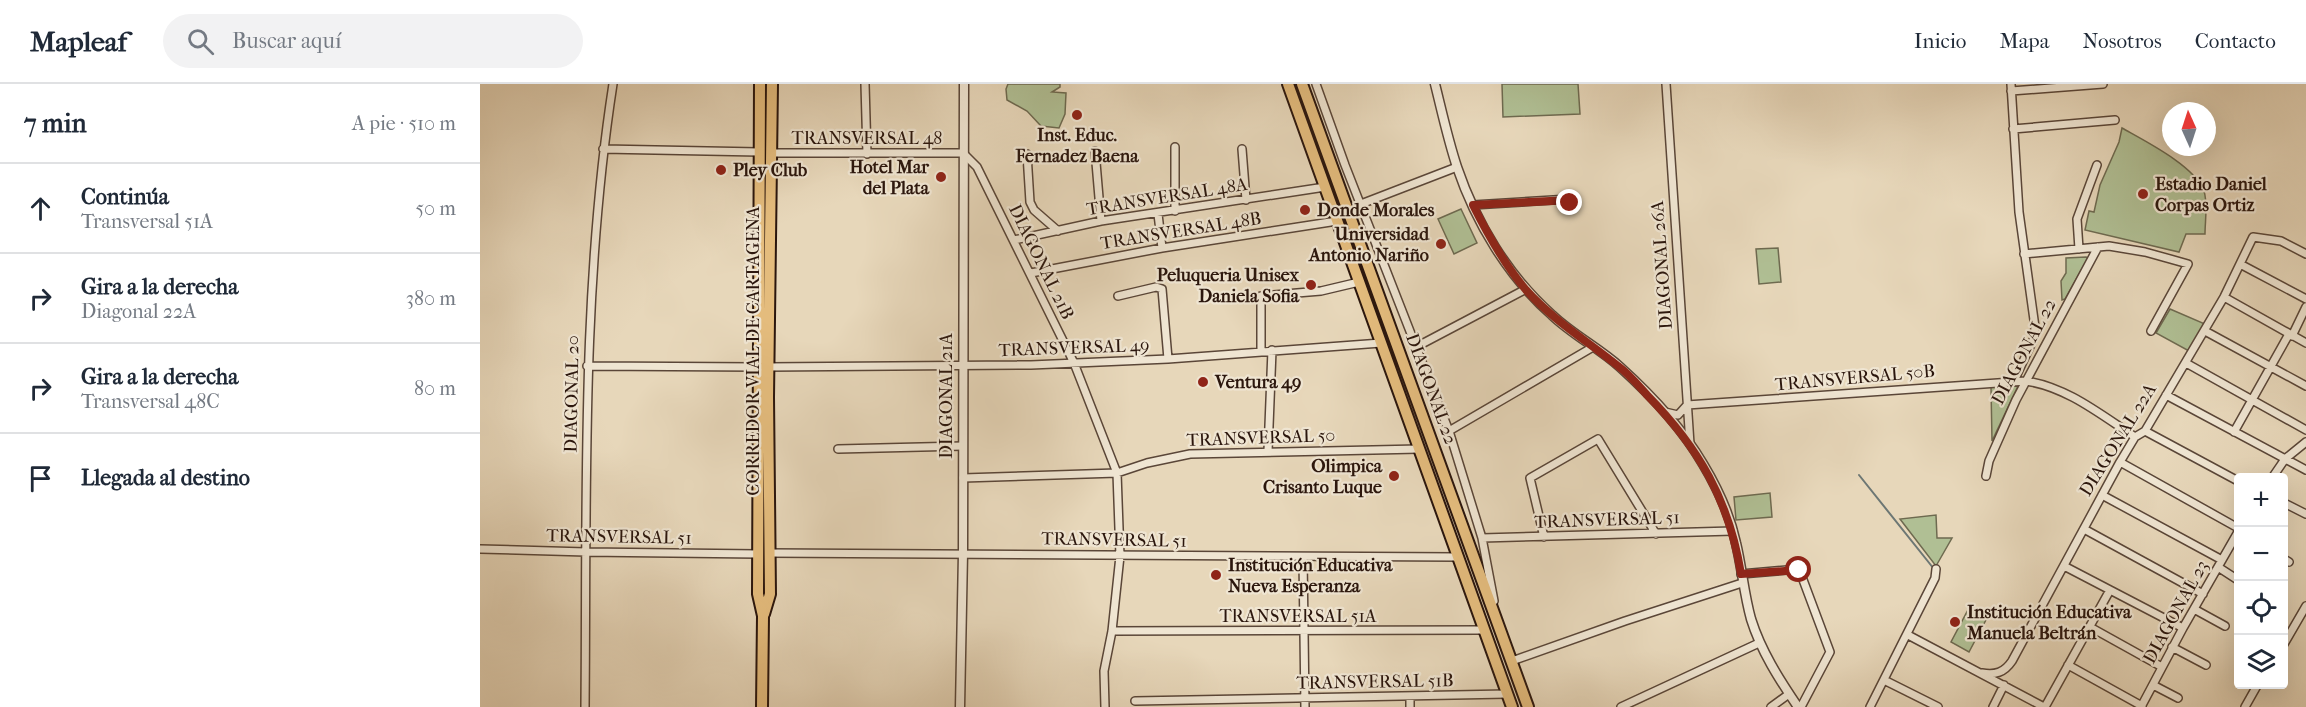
<!DOCTYPE html>
<html lang="es">
<head>
<meta charset="utf-8">
<style>
  :root { --surface:#fff; --page:#f2f2f3; --text:#1f2937; --muted:#747a83; --line:#e0e1e3 }
  body { margin:0; font-family:"IM FELL French Canon",serif; background:var(--page); color:var(--text) }
  .controls { position:absolute; right:18px; bottom:18px; display:grid; overflow:hidden; border-radius:6px; box-shadow:0 6px 24px #0002 }
  .controls button { width:54px; height:54px; display:grid; place-items:center; padding:0; border:0; border-bottom:2px solid var(--line); background:var(--surface); color:var(--text); font:30px sans-serif }
  .compass { position:absolute; left:1682px; top:18px; width:54px; height:54px; border-radius:50%; background:var(--surface); box-shadow:0 6px 24px #0002; rotate:357deg }
  .stop { position:absolute; width:18px; height:18px; margin:-14px; border:4px solid #8f2418; border-radius:50%; background:#fff }
  .stop.end { background:#8f2418; border-color:#fff; box-shadow:0 2px 6px #0008 }
  .list { margin:0; padding:0; list-style:none }
  h2 { display:flex; justify-content:space-between; align-items:center; height:78px; margin:0; padding:0 24px; font-size:26px }
  h2 small { font-size:20px; font-weight:400; color:var(--muted) }
  .list li { display:grid; grid-template-columns:39px 1fr auto; gap:18px; align-items:center; box-sizing:border-box; height:90px; padding:0 24px; border-top:2px solid var(--line) }
  .list b { display:block; font-size:22px; white-space:nowrap }
  .list p { margin:0; font-size:20px; white-space:nowrap; color:var(--muted) }
  .list em { font-size:20px; font-style:normal; color:var(--muted) }
  .icon { flex:none; width:33px; height:33px; fill:none; stroke:currentColor; stroke-width:2; stroke-linecap:round; stroke-linejoin:round }
  .map { position:relative; flex:none; width:1826px; height:623px; overflow:hidden }
  header { display:flex; align-items:center; gap:36px; box-sizing:border-box; height:84px; padding:0 30px; background:var(--surface); border-bottom:2px solid var(--line) }
  header strong { font-size:28px }
  nav { display:flex; gap:33px; margin-inline-start:auto; font-size:21px }
  .search { width:420px; height:54px; background:var(--page); display:flex; align-items:center; gap:15px; box-sizing:border-box; padding:0 21px; border-radius:33px; color:var(--muted); font-size:22px }
  main { display:flex }
  aside { flex:1; background:var(--surface) }
  .map>svg:first-child { display:block }
  .green { fill:#b0bf94; stroke:#6e6a50; stroke-width:1.5 }
  .lines { fill:none; stroke-linecap:round; stroke-linejoin:round }
  .stream { stroke:#6d7774; stroke-width:2 }
  .minor-casing { stroke:#5a4638; stroke-width:10 }
  .tertiary-casing { stroke:#5a4638; stroke-width:11 }
  .primary-casing { stroke:#2b160d; stroke-width:14 }
  .minor { stroke:#efe5d2; stroke-width:7 }
  .tertiary { stroke:#efe5d2; stroke-width:8 }
  .primary { stroke:#e4bc7d; stroke-width:10 }
  .route { stroke:#8f2418; stroke-width:8 }
  .poi-dot { fill:#8f2418; stroke:#efe5d2; stroke-width:2 }
  .labels { text-anchor:middle; dominant-baseline:central; stroke-width:4.5; stroke-linejoin:round; paint-order:stroke }
  .poi-label { font-size:18px; font-weight:bold; fill:#2b160d; stroke:#efe5d2; text-anchor:start }
  .street-label { font-size:18px; fill:#2b160d; stroke:#efe5d2 }
</style>
</head>
<body>
<header>
<strong>Mapleaf</strong>
<div class="search"><svg class="icon" aria-label="search" viewBox="0 0 24 24"><circle cx="10" cy="10" r="6"/><path d="M15 15l6 6"/></svg>Buscar aquí</div>
<nav><a>Inicio</a><a>Mapa</a><a>Nosotros</a><a>Contacto</a></nav>
</header>
<main>
<aside>
<h2>7 min<small>A pie · 510 m</small></h2>
<ul class="list">
<li><svg class="icon" aria-label="ahead" viewBox="0 0 24 24"><path d="M12 20V5M6 11l6-6 6 6"/></svg><div><b>Continúa</b><p>Transversal 51A</p></div><em>50 m</em></li>
<li><svg class="icon" aria-label="right" viewBox="0 0 24 24"><path d="M7 20v-9h11M14 6l5 5-5 5"/></svg><div><b>Gira a la derecha</b><p>Diagonal 22A</p></div><em>380 m</em></li>
<li><svg class="icon" aria-label="right" viewBox="0 0 24 24"><path d="M7 20v-9h11M14 6l5 5-5 5"/></svg><div><b>Gira a la derecha</b><p>Transversal 48C</p></div><em>80 m</em></li>
<li><svg class="icon" aria-label="arrive" viewBox="0 0 24 24"><path d="M6 21V4h12l-3 4 3 4H6"/></svg><div><b>Llegada al destino</b></div></li>
</ul>
</aside>
<div class="map">
<svg width="1826" height="623" viewBox="0 0 1826 623">
  <rect width="100%" height="100%" fill="#e7d7ba"/>
  <filter id="stains"><feTurbulence type="fractalNoise" baseFrequency=".00333" numOctaves="4"/><feColorMatrix values="0 0 0 0 .2 0 0 0 0 .09 0 0 0 0 .02 0 0 0 .5 -.17"/></filter>
  <radialGradient id="worn" r=".72"><stop offset=".6" stop-color="#630" stop-opacity="0"/><stop offset="1" stop-color="#630" stop-opacity=".3"/></radialGradient>
  <path class="green" d="M528,0h52v3l-8,5 14,1 -1,21 -6,14 -18,-2 -14,-15 -20,-11 -1,-11z
    M1022,0h76l2,30 -77,3z
    M1642,44c23,13 73,38 82,63 4,13 1,30 1,43h-19l-7,18 -94,-22 4,-19 5,1 6,-27 19,-43z
    M981,125l16,34 -23,11 -16,-35z
    M1298,164l3,34 -22,2 -3,-35z
    M1606,173l2,1 -23,41 -3,1 -1,-19 5,-8v-15z
    M1690,225l35,15 -16,27 -33,-18z
    M1538,302l-26,55 -1,-54z
    M1290,409l2,24 -36,3 -2,-23z
    M1456,431l1,23h15l-16,28 -36,-47z
    M1490,522l18,10 -19,36 -18,-10z"/>
  <g class="lines">
    <path class="stream" d="M1379,391l75,94"/>
    <g class="minor-casing">
      <path id="minor" d="M385,0l2,70
        M836,0l29,81 104,266 33,107 12,63
        M1186,0l24,360
        M1531,0l8,128 16,115 -1,11 -20,43
        M1531,7l92,-7
        M1533,45l102,-9
        M695,63v64
        M123,65l156,3
        M762,65l4,51
        M615,67l6,70
        M291,69h192l14,14 97,196 43,110 3,83 -8,75 -8,40 1,36
        M547,70l3,48 4,8 24,21
        M881,120l96,-37
        M993,121l97,-6v4
        M678,130l4,34
        M534,156l87,-19 224,-34
        M1599,165l-2,-30 20,-54
        M1544,170l85,-8 36,6 43,12 -37,67
        M1760,180l66,35
        M551,189l131,-25 175,-27
        M638,212l38,-9 6,2 6,70
        M1744,213l82,46
        M1725,247l101,55
        M1812,252l14,-29
        M936,263l110,-58
        M781,267v-55l60,-5 38,-9
        M1706,279l120,67
        M107,282l171,1
        M288,283l263,-2 137,-6 213,-16
        M1686,311l140,75
        M1207,321l339,-24c41,6 75,34 109,56
        M1185,328l13,3 9,-10
        M969,347l144,-84
        M1665,347l93,50
        M1754,348l55,-98
        M358,365l125,-3
        M788,367l4,-101
        M1640,378l118,66
        M1506,392l3,-15 27,-61 82,-153
        M483,394l154,-5 30,-10 43,-9 229,-5
        M1792,394l13,-19 21,-17
        M1622,411l120,65
        M1804,419l22,11
        M1604,445l119,65
        M1064,453l-14,-59 68,-39 58,95
        M1002,454l251,-7
        M0,465l106,3 172,2
        M289,469l689,4
        M823,473l2,150
        M1804,475l5,3
        M1584,482l119,62
        M1738,483l20,13
        M1261,490l58,-5 31,83 -29,55
        M1714,525l31,17
        M1610,543l72,40
        M632,547l372,-1
        M1428,551l136,72
        M1804,560l22,-38
        M1692,563l34,18
        M1032,577l113,-40 117,-38
        M1588,581l74,41
        M1502,589c13,2 22,0 30,-12l108,-199 15,-25 10,-6 79,-134 29,-60 28,4 25,13
        M1404,596l54,27
        M1673,601l25,13
        M930,612v11
        M655,617l372,-7
        M105,623c2,-208 -4,-417 28,-623
        M1141,623l138,-64
        M1291,623l18,-13
        M1390,623l65,-129 1,-9
        M1513,623l11,-22
        M1565,623l65,-117
        M1661,623l42,-79 55,-96
        M1765,623l13,-23"/>
    </g>
    <g class="tertiary-casing">
      <path id="tertiary" d="M955,0c7,28 13,56 22,83 19,56 51,109 95,148 21,20 47,33 68,52 31,28 62,61 83,97 15,25 27,51 33,79 6,25 8,51 15,76 10,32 28,60 47,88
        M480,623l3,-154 1,-469"/>
    </g>
    <g class="primary-casing">
      <path id="primary" d="M280,0l-2,510 5,22 -1,91
        M808,0l224,623
        M822,0l226,623
        M284,530l6,-20 -2,-197 4,-313"/>
    </g>
    <use href="#minor" class="minor"/>
    <use href="#tertiary" class="tertiary"/>
    <use href="#primary" class="primary"/>
  </g>
  <g class="lines">
    <path class="route" d="M1090,119v-3l-97,5c15,30 31,59 53,85 27,30 61,51 92,76 11,8 20,19 29,29 52,53 82,105 94,179l58,-4"/>
  </g>
  <g class="poi-dot">
    <circle cx="597" cy="31" r="6"/>
    <circle cx="241" cy="86" r="6"/>
    <circle cx="461" cy="93" r="6"/>
    <circle cx="1663" cy="110" r="6"/>
    <circle cx="825" cy="126" r="6"/>
    <circle cx="961" cy="160" r="6"/>
    <circle cx="831" cy="201" r="6"/>
    <circle cx="723" cy="298" r="6"/>
    <circle cx="914" cy="392" r="6"/>
    <circle cx="736" cy="491" r="6"/>
    <circle cx="1475" cy="538" r="6"/>
  </g>
  <g class="labels">
    <g class="poi-label">
      <text x="597" y="51" text-anchor="middle">Inst. Educ.<tspan x="597" dy="21">Fernadez Baena</tspan></text>
      <text x="449" y="83" text-anchor="end">Hotel Mar<tspan x="449" dy="21">del Plata</tspan></text>
      <text x="253" y="86">Pley Club</text>
      <text x="1675" y="100">Estadio Daniel<tspan x="1675" dy="21">Corpas Ortiz</tspan></text>
      <text x="837" y="126">Donde Morales</text>
      <text x="949" y="150" text-anchor="end">Universidad<tspan x="949" dy="21">Antonio Nariño</tspan></text>
      <text x="819" y="191" text-anchor="end">Peluqueria Unisex<tspan x="819" dy="21">Daniela Sofia</tspan></text>
      <text x="735" y="298">Ventura 49</text>
      <text x="902" y="382" text-anchor="end">Olimpica<tspan x="902" dy="21">Crisanto Luque</tspan></text>
      <text x="748" y="481">Institución Educativa<tspan x="748" dy="21">Nueva Esperanza</tspan></text>
      <text x="1487" y="528">Institución Educativa<tspan x="1487" dy="21">Manuela Beltrán</tspan></text>
    </g>
    <g class="street-label">
      <text x="387" y="54">TRANSVERSAL 48</text>
      <text transform="translate(687 113) rotate(-9)">TRANSVERSAL 48A</text>
      <text transform="translate(701 147) rotate(-9)">TRANSVERSAL 48B</text>
      <text transform="translate(561 178) rotate(64)">DIAGONAL 21B</text>
      <text transform="translate(1182 181) rotate(-94)">DIAGONAL 26A</text>
      <text transform="translate(594 264) rotate(-2)">TRANSVERSAL 49</text>
      <text transform="translate(273 267) rotate(-90)">CORREDOR VIAL DE CARTAGENA</text>
      <text transform="translate(1544 268) rotate(-62)">DIAGONAL 22</text>
      <text transform="translate(1375 294) rotate(-5)">TRANSVERSAL 50B</text>
      <text transform="translate(951 305) rotate(70)">DIAGONAL 22</text>
      <text transform="translate(92 310) rotate(-89)">DIAGONAL 20</text>
      <text transform="translate(466 312) rotate(-90)">DIAGONAL 21A</text>
      <text transform="translate(781 354) rotate(-2)">TRANSVERSAL 50</text>
      <text transform="translate(1638 356) rotate(-58)">DIAGONAL 22A</text>
      <text transform="translate(1127 436) rotate(-2)">TRANSVERSAL 51</text>
      <text transform="translate(139 453) rotate(1)">TRANSVERSAL 51</text>
      <text transform="translate(634 456) rotate(1)">TRANSVERSAL 51</text>
      <text transform="translate(1696 528) rotate(-61)">DIAGONAL 23</text>
      <text x="818" y="532">TRANSVERSAL 51A</text>
      <text transform="translate(895 598) rotate(-1)">TRANSVERSAL 51B</text>
    </g>
  </g>
  <rect width="100%" height="100%" filter="url(#stains)"/>
  <rect width="100%" height="100%" fill="url(#worn)"/>
</svg>
<div class="controls">
<button>+</button>
<button>−</button>
<button><svg class="icon" aria-label="locate" viewBox="0 0 24 24"><circle cx="12" cy="12" r="6"/><path d="M12 2v4M12 18v4M2 12h4M18 12h4"/></svg></button>
<button><svg class="icon" aria-label="layers" viewBox="0 0 24 24"><path d="M12 4l9 5-9 5-9-5zM3 14l9 5 9-5"/></svg></button>
</div>
<svg class="compass" viewBox="-18 -18 36 36"><path d="M0-13l5 13h-10z" fill="#e53935"/><path d="M0 13l5-13h-10z" fill="#747a83"/></svg>
<div class="stop" style="left:1319px;top:486px"></div>
<div class="stop end" style="left:1090px;top:119px"></div>
</div>
</main>
</body>
</html>
